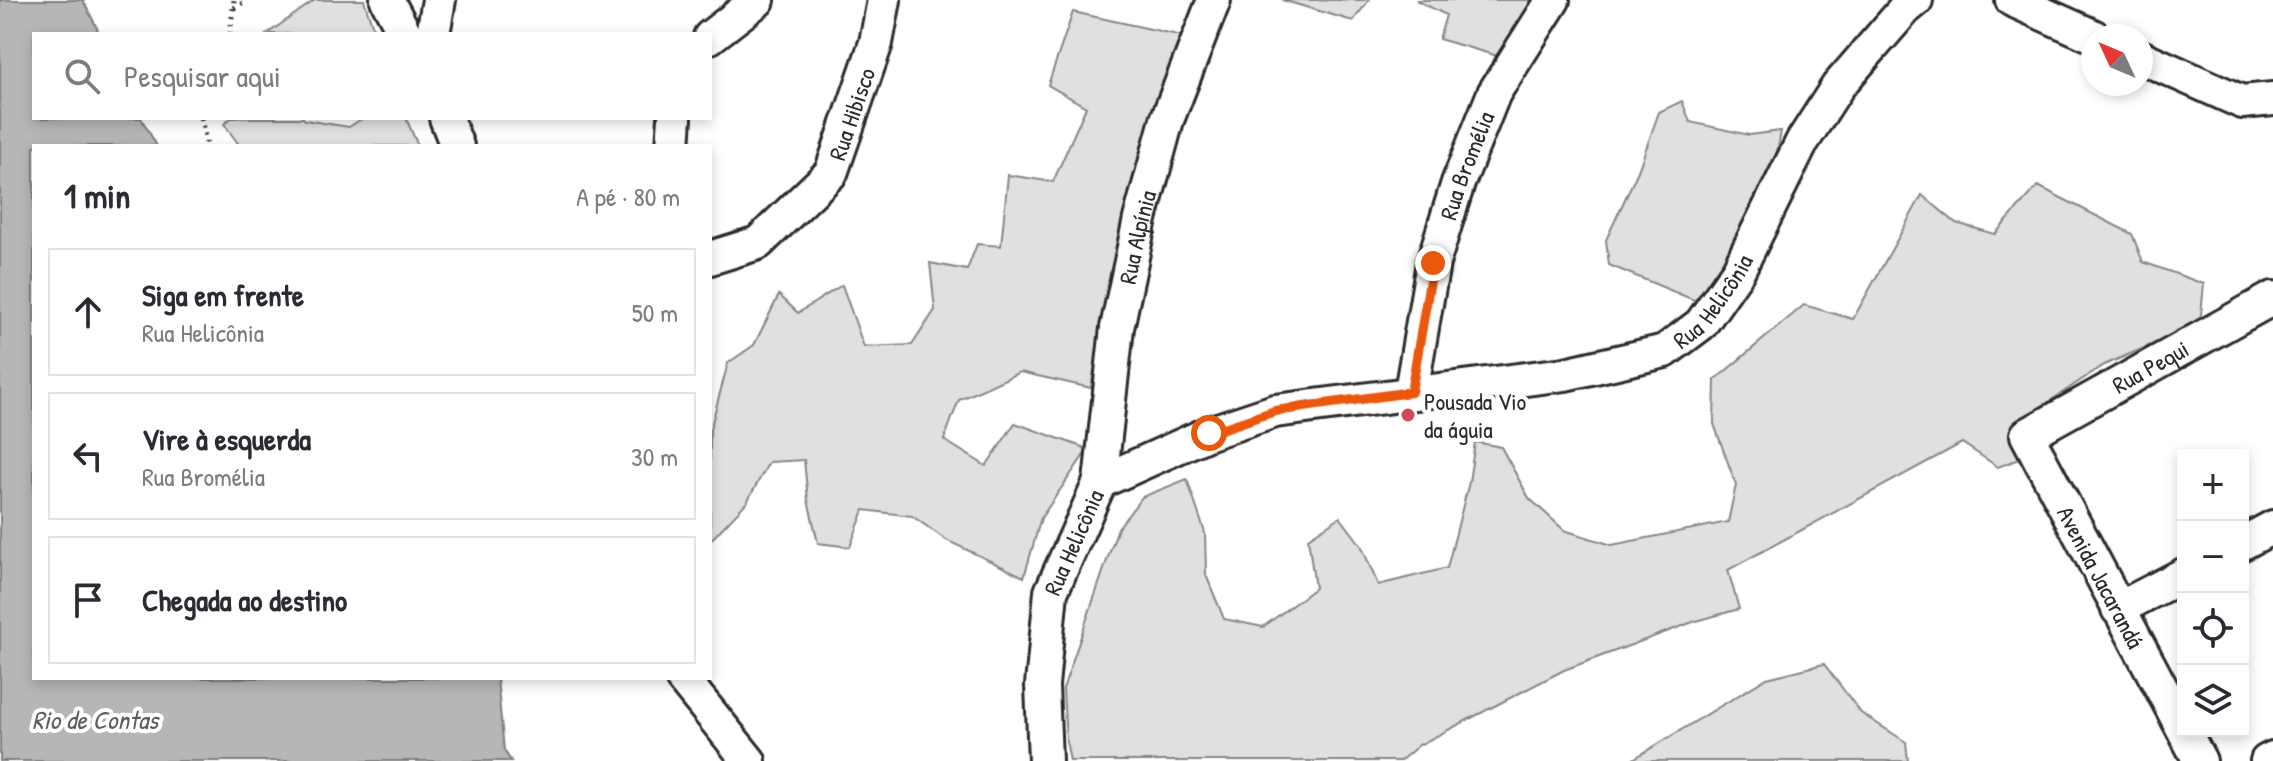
<!DOCTYPE html>
<html lang="pt">
<head>
<meta charset="utf-8">
<style>
  :root { --surface:#fff; --page:#f2f2f3; --text:#2b2b33; --muted:#7c7c81; --line:#e1e1e2 }
  body { margin:0; font-family:"Patrick Hand",sans-serif; background:var(--page); color:var(--text) }
  .controls { position:absolute; right:24px; bottom:24px; display:grid; overflow:hidden; border-radius:0px; box-shadow:0 4px 12px #0003 }
  .controls button { width:72px; height:72px; display:grid; place-items:center; padding:0; border:0; border-bottom:2px solid var(--line); background:var(--surface); color:var(--text); font:40px sans-serif }
  .compass { position:absolute; left:2081px; top:24px; width:72px; height:72px; border-radius:50%; background:var(--surface); box-shadow:0 4px 12px #0003; rotate:314deg }
  .stop { position:absolute; width:24px; height:24px; margin:-18px; border:6px solid #ea580c; border-radius:50%; background:#fff }
  .stop.end { background:#ea580c; border-color:#fff; box-shadow:0 2px 8px #0008 }
  .list { margin:0; padding:0; list-style:none }
  h2 { display:flex; justify-content:space-between; align-items:center; height:104px; margin:0; padding:0 32px; font-size:34px }
  h2 small { font-size:26px; font-weight:400; color:var(--muted) }
  .list li { display:grid; grid-template-columns:52px 1fr auto; gap:24px; align-items:center; box-sizing:border-box; height:128px; margin:0 16px 16px; padding:0 16px; border:2px solid var(--line); border-radius:0px }
  .list b { display:block; font-size:30px; white-space:nowrap }
  .list p { margin:0; font-size:26px; white-space:nowrap; color:var(--muted) }
  .list em { font-size:26px; font-style:normal; color:var(--muted) }
  .icon { flex:none; width:44px; height:44px; fill:none; stroke:currentColor; stroke-width:2; stroke-linecap:round; stroke-linejoin:round }
  .map { position:relative; flex:none; width:2273px; height:761px; overflow:hidden }
  .search { position:absolute; background:var(--surface); box-shadow:0 4px 12px #0003; left:32px; top:32px; width:680px; height:88px; display:flex; align-items:center; gap:20px; box-sizing:border-box; padding:0 28px; border-radius:0px; color:var(--muted); font-size:30px }
  .panel { position:absolute; background:var(--surface); box-shadow:0 4px 12px #0003; left:32px; top:144px; width:680px; height:536px; border-radius:0px }
  .map>svg:first-child { display:block }
  .green { fill:#e0e0e0; stroke:#868686; stroke-width:2 }
  .water { fill:#b6b6b6; stroke:#7e7e7e; stroke-width:2 }
  .lines { fill:none; stroke-linecap:round; stroke-linejoin:round }
  .street-casing { stroke:#2b2b2b; stroke-width:38 }
  .path { stroke:#2b2b2b; stroke-width:5; stroke-dasharray:2 6; stroke-linecap:butt }
  .street { stroke:#fff; stroke-width:32 }
  .route { stroke:#ea580c; stroke-width:10 }
  .poi-dot { fill:#d1495b; stroke:#fff; stroke-width:3 }
  .labels { text-anchor:middle; dominant-baseline:central; stroke-width:8; stroke-linejoin:round; paint-order:stroke }
  .street-label { font-size:24px; fill:#2b2b2b; stroke:#fff }
  .poi-label { font-size:24px; fill:#2b2b2b; stroke:#fff; text-anchor:start }
  .water-label { font-size:26px; font-style:italic; fill:#5c5c5c; stroke:#fff }
</style>
</head>
<body>
<div class="map">
<svg width="2273" height="761" viewBox="0 0 2273 761">
  <rect width="100%" height="100%" fill="#fff"/>
  <filter id="ink" filterUnits="userSpaceOnUse"><feTurbulence type="fractalNoise" baseFrequency=".0125" numOctaves="2"/><feDisplacementMap in="SourceGraphic" scale="16" xChannelSelector="R" yChannelSelector="G"/><feConvolveMatrix kernelMatrix="1 2 1 2 8 2 1 2 1" color-interpolation-filters="sRGB"/></filter>
  <g filter="url(#ink)">
    <path class="green" d="M315,0h49l11,34h-108z
      M1282,0h87l-16,21z
      M1416,0h121l-36,57 -62,-18 7,-24z
      M1073,12l114,25 -36,90 -41,155 -19,106 -71,-16 -61,28 -15,40 42,26 29,-43 73,26 -47,69 -17,59 -78,-37 -34,-24 -48,-6 -14,37 -32,-4 -10,-43 -4,-40 -35,2 -22,40 -37,39v-111l18,-67 26,-18 25,-50 19,18 44,-28 22,62 48,-2 23,-35 -5,-47 37,7 10,-26 24,2 7,-71 45,7 33,-75 -38,-22z
      M1682,101l8,21 59,13 32,-4c-9,64 -46,119 -80,172l-92,-38 -3,-25 32,-69 21,-59z
      M231,118h72l2,2 44,7 14,-9h43l12,28h-178l-16,-22z
      M2038,186l94,48 11,28 61,22 -4,40 -98,42 -90,61 7,32 -21,8 -36,-24 -234,127 11,39 -46,13 -129,48 -145,75 -19,16h-330l-4,-20 -3,-52 55,-161 24,-31 45,-18 18,54 1,42 18,44 39,8 52,-39 -7,-50 32,-21 21,28 17,40 69,-17 22,-86 6,-40 26,5 28,51 35,32 48,15 116,-23 8,-37 -22,-61 1,-44 89,-75 49,14 69,-124 34,28 39,11z
      M1824,664l37,49 45,29 2,19h-278l137,-83z"/>
    <path class="water" d="M0,0h83l17,34h-66v84h107l16,28h-123v532h463l7,72 7,11h-511z"/>
    <g class="lines">
      <g class="street-casing">
        <g id="street">
          <path d="M387,0l18,34"/>
          <path d="M2012,0l81,36"/>
          <path d="M433,34l6,-34"/>
          <path d="M710,37l48,-37"/>
          <path d="M2141,57l101,45 31,-3"/>
          <path d="M446,118l11,28"/>
          <path d="M673,146l2,-28"/>
          <path id="s1" d="M710,258l48,-15 73,-70 45,-130 8,-43"/>
          <path id="s2" d="M1411,392l22,-129 25,-80 36,-90 59,-93"/>
          <path id="s3" d="M1100,482l109,-49 66,-22 290,-37 100,-23 36,-27 37,-53 64,-129 36,-56 67,-77 11,-9"/>
          <path d="M2243,543l30,-16"/>
          <path d="M2118,609l65,-34"/>
          <path d="M682,678l67,83"/>
          <path id="s4" d="M1045,761l-3,-76 9,-93 49,-110 17,-154 23,-109 27,-99 47,-120"/>
          <path id="s5" d="M2200,761l-173,-326 246,-137"/>
          <path d="M2267,761l6,-3"/>
        </g>
      </g>
      <path class="path" d="M234,8l13,-8
        M230,34l4,-34
        M201,118l6,28"/>
      <use href="#street" class="street"/>
    </g>
  </g>
  <g class="lines" filter="url(#ink)">
    <path class="route" d="M1209,433l66,-22 136,-19 22,-129"/>
  </g>
  <circle class="poi-dot" cx="1408" cy="415" r="8"/>
  <g class="labels">
    <g class="street-label">
      <text stroke="none"><textPath href="#s1" startOffset="214">Rua Hibisco</textPath></text>
      <text stroke="none"><textPath href="#s2" startOffset="234">Rua Bromélia</textPath></text>
      <text stroke="none"><textPath href="#s4" startOffset="538">Rua Alpínia</textPath></text>
      <text stroke="none"><textPath href="#s3" startOffset="654">Rua Helicônia</textPath></text>
      <text stroke="none"><textPath href="#s5" startOffset="510">Rua Pequi</textPath></text>
      <text stroke="none"><textPath href="#s4" startOffset="224">Rua Helicônia</textPath></text>
      <text transform="translate(2101 577) rotate(62)">Avenida Jacarandá</text>
    </g>
    <g class="poi-label">
      <text x="1424" y="401">Pousada Vio<tspan x="1424" dy="28">da águia</tspan></text>
    </g>
    <g class="water-label">
      <text x="95" y="719">Rio de Contas</text>
    </g>
  </g>
</svg>
<div class="controls">
<button>+</button>
<button>−</button>
<button><svg class="icon" aria-label="locate" viewBox="0 0 24 24"><circle cx="12" cy="12" r="6"/><path d="M12 2v4M12 18v4M2 12h4M18 12h4"/></svg></button>
<button><svg class="icon" aria-label="layers" viewBox="0 0 24 24"><path d="M12 4l9 5-9 5-9-5zM3 14l9 5 9-5"/></svg></button>
</div>
<svg class="compass" viewBox="-18 -18 36 36"><path d="M0-13l5 13h-10z" fill="#e53935"/><path d="M0 13l5-13h-10z" fill="#7c7c81"/></svg>
<div class="stop" style="left:1209px;top:433px"></div>
<div class="stop end" style="left:1433px;top:263px"></div>
<div class="search"><svg class="icon" aria-label="search" viewBox="0 0 24 24"><circle cx="10" cy="10" r="6"/><path d="M15 15l6 6"/></svg>Pesquisar aqui</div>
<section class="panel">
<h2>1 min<small>A pé · 80 m</small></h2>
<ul class="list">
<li><svg class="icon" aria-label="ahead" viewBox="0 0 24 24"><path d="M12 20V5M6 11l6-6 6 6"/></svg><div><b>Siga em frente</b><p>Rua Helicônia</p></div><em>50 m</em></li>
<li><svg class="icon" aria-label="left" viewBox="0 0 24 24"><path d="M17 20v-9H6M10 6l-5 5 5 5"/></svg><div><b>Vire à esquerda</b><p>Rua Bromélia</p></div><em>30 m</em></li>
<li><svg class="icon" aria-label="arrive" viewBox="0 0 24 24"><path d="M6 21V4h12l-3 4 3 4H6"/></svg><div><b>Chegada ao destino</b></div></li>
</ul>
</section>
</div>
</body>
</html>
